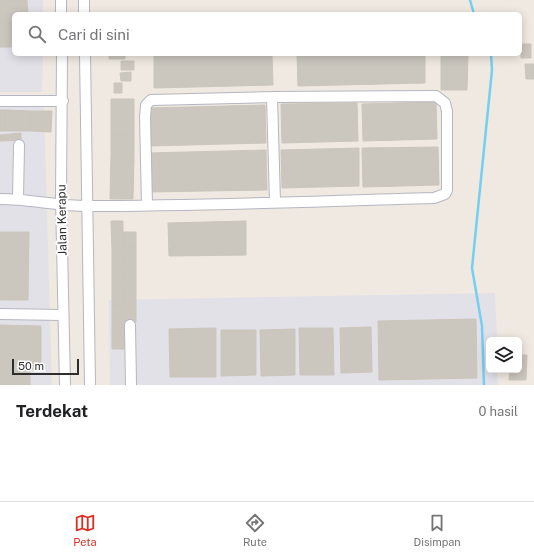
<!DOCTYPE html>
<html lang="id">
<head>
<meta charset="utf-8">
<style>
  :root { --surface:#fff; --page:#f2f2f2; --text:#202124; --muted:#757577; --line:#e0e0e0; --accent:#d93025 }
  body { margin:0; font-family:"Public Sans",sans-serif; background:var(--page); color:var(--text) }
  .controls { position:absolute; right:12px; bottom:12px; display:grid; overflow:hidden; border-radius:6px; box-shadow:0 2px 10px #0003 }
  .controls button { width:36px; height:36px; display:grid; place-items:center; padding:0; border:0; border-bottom:1px solid var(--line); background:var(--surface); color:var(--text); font:20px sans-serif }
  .scale { position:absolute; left:12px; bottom:10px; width:67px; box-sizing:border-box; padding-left:4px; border:2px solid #2e2e2e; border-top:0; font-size:11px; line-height:14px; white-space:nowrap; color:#2e2e2e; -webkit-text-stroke:3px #fff; paint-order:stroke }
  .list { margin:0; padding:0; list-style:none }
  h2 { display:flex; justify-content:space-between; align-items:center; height:52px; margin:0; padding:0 16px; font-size:17px }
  h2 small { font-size:13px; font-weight:400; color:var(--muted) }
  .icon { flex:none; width:22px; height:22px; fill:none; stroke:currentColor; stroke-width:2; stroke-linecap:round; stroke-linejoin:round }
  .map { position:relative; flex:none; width:534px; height:385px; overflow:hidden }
  .search { position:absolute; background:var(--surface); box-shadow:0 2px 10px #0003; left:12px; right:12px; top:12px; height:44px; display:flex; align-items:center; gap:10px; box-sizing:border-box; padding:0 14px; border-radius:6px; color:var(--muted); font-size:15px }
  .sheet { height:116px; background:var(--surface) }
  nav { display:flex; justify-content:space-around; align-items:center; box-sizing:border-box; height:56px; border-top:1px solid var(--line); background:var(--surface); font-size:11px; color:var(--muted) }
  nav a { display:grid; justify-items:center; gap:2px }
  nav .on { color:var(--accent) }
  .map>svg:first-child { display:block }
  .industrial { fill:#e3e1e8 }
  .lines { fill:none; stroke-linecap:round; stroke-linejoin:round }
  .stream { stroke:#75cff0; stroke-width:2.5 }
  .building { fill:#cbc7bf; stroke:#cbc5ba }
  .minor-casing { stroke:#b4b7c1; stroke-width:12 }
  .minor { stroke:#fff; stroke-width:10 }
  .labels { text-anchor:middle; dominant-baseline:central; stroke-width:4; stroke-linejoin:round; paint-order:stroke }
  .street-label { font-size:12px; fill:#2e2e2e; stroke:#fff }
</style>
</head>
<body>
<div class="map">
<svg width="534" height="385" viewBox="0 0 534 385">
  <rect width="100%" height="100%" fill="#efe9e1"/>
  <path class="industrial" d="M0,0h43v14h-29v40h29l-1,38h-42z
    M0,107h44l8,278h-52z
    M495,293l2,47h-8v30h8l1,15h-388l-1,-85z"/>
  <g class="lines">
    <path class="stream" d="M470,0l4,14
      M484,385l-2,-59 -10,-58 20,-198 -1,-16"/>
  </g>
  <path class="building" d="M0,0h27l1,14h-14v33h-14z
    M521,44h10v14h-10z
    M109,54h16v5h-16z
    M154,54h118l1,31 -119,3z
    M297,54h128v29l-127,3z
    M441,54h27l-1,36h-26z
    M121,61h13v9h-13z
    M525,64h9v15h-8z
    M131,72v9h-10l-1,-8z
    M114,83h8v10h-8z
    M111,99h23v36h-23z
    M436,102l1,37 -74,2 -1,-37z
    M357,103l1,38 -76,2 -1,-39z
    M265,105l1,38 -117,3v-38z
    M0,110h6l-1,21h-5z
    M6,110l24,1v20h-25z
    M30,111h22l-1,21 -21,-1z
    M21,133v7l-21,1v-6z
    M111,135h23v21l-23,-1z
    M438,147l1,38 -76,2 -1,-39z
    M359,148v38l-77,2 -1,-38z
    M266,150l1,40 -120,2v-39z
    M111,155l23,1 -1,43h-23z
    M111,221h12v29h-11z
    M246,221v34l-77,1 -1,-33z
    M0,232h29l-1,68h-28z
    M123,232h13v15h-13z
    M123,247h13v17h-13z
    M112,250h11v20h-11z
    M123,264h13v21h-13z
    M112,270h11v15h-11z
    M112,285h11v20h-11z
    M123,285h13v16h-13z
    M123,301h13v21h-12z
    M112,305h11l1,20h-12z
    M476,319l1,59 -98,2 -1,-59z
    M0,325l41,1v43h-11v16h-30z
    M112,325h12v24h-12z
    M371,327l1,45 -31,1 -1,-45z
    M216,328v49h-46l-1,-48z
    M299,328h34l1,47h-34z
    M295,329v46l-34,1 -1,-46z
    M221,330h35v45l-35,1z
    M519,355h8l-1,25h-17l1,-10h9z"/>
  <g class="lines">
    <g class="minor-casing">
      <path id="minor" d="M61,0v14
        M84,0v14
        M62,54l-1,145 4,186
        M85,54l5,331
        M272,97l3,105
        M0,101h63
        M0,199c29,0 58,7 88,7 115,0 230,-5 346,-8l11,-4 2,-4v-79l-2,-8 -9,-7 -164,1 -121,3 -5,5 -1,12 2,88
        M18,199l1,-54
        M0,314l63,1
        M130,325l1,60"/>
    </g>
    <use href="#minor" class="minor"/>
  </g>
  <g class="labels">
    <g class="street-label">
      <text transform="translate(62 220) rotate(-91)">Jalan Kerapu</text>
    </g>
  </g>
</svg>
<div class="controls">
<button><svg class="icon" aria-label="layers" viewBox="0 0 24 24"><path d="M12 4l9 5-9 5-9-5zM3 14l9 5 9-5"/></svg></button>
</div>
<div class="scale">50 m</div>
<div class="search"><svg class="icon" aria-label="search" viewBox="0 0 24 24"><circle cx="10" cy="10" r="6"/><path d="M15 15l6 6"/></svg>Cari di sini</div>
</div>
<section class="sheet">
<h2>Terdekat<small>0 hasil</small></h2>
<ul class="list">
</ul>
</section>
<nav>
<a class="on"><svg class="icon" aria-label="map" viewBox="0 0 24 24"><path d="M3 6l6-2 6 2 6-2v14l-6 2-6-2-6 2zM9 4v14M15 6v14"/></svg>Peta</a>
<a><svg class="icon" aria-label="directions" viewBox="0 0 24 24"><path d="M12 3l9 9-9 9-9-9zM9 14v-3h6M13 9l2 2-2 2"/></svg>Rute</a>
<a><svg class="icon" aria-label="saved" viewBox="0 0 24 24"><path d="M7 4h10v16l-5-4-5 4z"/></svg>Disimpan</a>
</nav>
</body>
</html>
